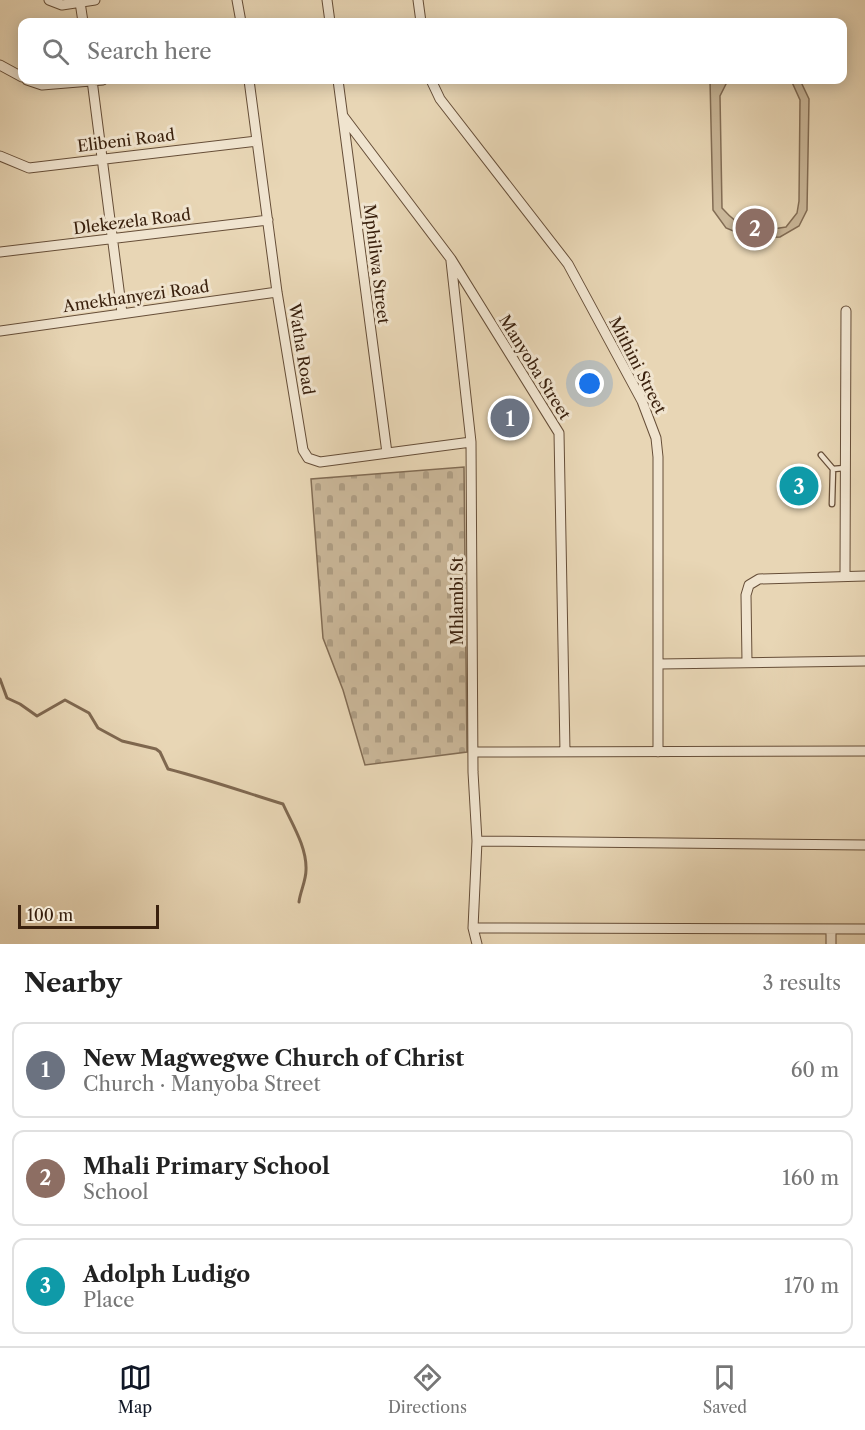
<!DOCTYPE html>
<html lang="en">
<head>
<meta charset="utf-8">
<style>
  :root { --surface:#fff; --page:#f2f2f2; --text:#222; --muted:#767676; --line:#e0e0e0; --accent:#111827 }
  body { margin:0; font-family:"Libre Caslon Text",serif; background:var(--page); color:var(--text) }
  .scale { position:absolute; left:18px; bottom:15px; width:141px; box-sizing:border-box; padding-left:6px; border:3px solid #3a210e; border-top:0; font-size:16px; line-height:21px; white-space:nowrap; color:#3a210e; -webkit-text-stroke:4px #f0e4cf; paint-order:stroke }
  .you { position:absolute; left:590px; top:384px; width:21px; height:21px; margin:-15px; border:4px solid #fff; border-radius:50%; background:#1a73e8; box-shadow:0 0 0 9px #1a73e833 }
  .badge { display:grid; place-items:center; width:39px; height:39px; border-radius:50%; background:var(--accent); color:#fff; font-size:20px; font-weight:700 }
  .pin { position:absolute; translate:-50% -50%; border:3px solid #fff; box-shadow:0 2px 6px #0006 }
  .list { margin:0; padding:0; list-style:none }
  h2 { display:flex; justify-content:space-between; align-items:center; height:78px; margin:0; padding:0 24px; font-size:26px }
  h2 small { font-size:20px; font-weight:400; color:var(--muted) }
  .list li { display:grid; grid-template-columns:39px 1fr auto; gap:18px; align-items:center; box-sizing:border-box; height:96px; margin:0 12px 12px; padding:0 12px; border:2px solid var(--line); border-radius:12px }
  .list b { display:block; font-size:22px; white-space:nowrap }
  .list p { margin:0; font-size:20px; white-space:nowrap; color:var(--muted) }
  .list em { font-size:20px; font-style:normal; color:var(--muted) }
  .icon { flex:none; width:33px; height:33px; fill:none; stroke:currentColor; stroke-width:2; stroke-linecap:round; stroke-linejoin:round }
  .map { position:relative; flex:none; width:865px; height:944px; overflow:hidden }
  .search { position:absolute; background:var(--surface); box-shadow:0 3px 15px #0003; left:18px; right:18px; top:18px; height:66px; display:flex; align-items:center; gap:15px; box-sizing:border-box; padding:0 21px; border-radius:12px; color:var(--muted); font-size:22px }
  .sheet { height:402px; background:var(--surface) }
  nav { display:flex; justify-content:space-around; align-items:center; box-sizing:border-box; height:84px; border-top:2px solid var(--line); background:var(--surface); font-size:16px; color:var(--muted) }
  nav a { display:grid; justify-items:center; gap:3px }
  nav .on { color:var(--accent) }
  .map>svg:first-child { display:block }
  .cemetery { fill:url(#cemetery-stones); stroke:#826c54; stroke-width:1.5 }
  .pitch { fill:#cab799; stroke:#826c54; stroke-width:1.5 }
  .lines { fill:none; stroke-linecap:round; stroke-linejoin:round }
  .stream { stroke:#7f6850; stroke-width:3 }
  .service-casing { stroke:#664e38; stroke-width:7 }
  .minor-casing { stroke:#664e38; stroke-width:11 }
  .service { stroke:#f0e4cf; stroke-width:4.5 }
  .minor { stroke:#f0e4cf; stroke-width:9 }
  .labels { text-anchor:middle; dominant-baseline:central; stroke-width:6; stroke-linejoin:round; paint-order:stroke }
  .street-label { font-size:16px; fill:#3a210e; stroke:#f0e4cf }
</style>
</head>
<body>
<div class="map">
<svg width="865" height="944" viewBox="0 0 865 944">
  <defs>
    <pattern id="cemetery-stones" width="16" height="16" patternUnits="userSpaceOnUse" patternTransform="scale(1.5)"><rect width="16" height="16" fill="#cab799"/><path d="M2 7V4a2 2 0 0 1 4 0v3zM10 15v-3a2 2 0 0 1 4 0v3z" fill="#ae9d83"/></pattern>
  </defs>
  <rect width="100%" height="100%" fill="#e8d6b5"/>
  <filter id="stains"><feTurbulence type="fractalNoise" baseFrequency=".00333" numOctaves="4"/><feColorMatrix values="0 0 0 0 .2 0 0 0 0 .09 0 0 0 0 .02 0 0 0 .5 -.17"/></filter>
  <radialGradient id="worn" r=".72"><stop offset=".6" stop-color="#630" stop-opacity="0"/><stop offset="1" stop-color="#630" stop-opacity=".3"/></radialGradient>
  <path class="cemetery" d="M464,467l3,285 -102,13 -22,-75 -20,-52 -12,-159z"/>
  <path class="pitch" d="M710,80h18l-8,16 2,112c22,25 33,24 64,19l11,-14 2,-12 1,-101 -9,-20h9l9,19 -2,111 -8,16 -19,11 -30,1 -24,-10 -13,-18z"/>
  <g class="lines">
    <path class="stream" d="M0,679l7,19 13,6 17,12 28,-16 24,13 9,15 24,13 34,8 4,3 8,17c39,10 76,23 115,35 9,20 24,43 23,66 0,11 -6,22 -7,32"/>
    <g class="service-casing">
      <path id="service" d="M821,455l12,14 12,-1
        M832,504l1,-35"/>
    </g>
    <g class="minor-casing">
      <path id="minor" d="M49,0l13,5 33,-5
        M237,0l4,22
        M327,0l3,22
        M418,0l3,22
        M80,2l3,20
        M0,65l22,12
        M27,80l15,5 61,-5
        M92,80l30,233
        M249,80l28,212 26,158 5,8 12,4 151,-20
        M338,80l49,373
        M431,80l9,19 128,165 74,137 14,37 2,19v295
        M343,116l108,143 108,174 6,318
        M0,156l29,12 228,-27
        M0,252l268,-32
        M451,261l20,181 2,330 4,69 -4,87 4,16
        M0,331l277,-39
        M845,576l1,-265
        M747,662l-1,-67 3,-10 10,-6 106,-3
        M659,664l206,-3
        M473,752l392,-1
        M477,841l388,4
        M473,928l392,1
        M831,929v15"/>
    </g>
    <use href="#service" class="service"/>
    <use href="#minor" class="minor"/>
  </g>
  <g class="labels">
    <g class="street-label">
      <text transform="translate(126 140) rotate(-7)">Elibeni Road</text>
      <text transform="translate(132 221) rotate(-7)">Dlekezela Road</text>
      <text transform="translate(377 264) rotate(83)">Mphiliwa Street</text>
      <text transform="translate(136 296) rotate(-8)">Amekhanyezi Road</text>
      <text transform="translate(302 349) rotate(81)">Watha Road</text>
      <text transform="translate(638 365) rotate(63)">Mithini Street</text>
      <text transform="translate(535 367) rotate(58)">Manyoba Street</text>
      <text transform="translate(457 601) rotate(-90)">Mhlambi St</text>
    </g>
  </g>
  <rect width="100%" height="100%" filter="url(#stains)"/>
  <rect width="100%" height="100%" fill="url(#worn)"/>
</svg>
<div class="scale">100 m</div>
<div class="you"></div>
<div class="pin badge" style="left:510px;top:418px;background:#6b7280">1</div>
<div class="pin badge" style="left:755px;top:228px;background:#8d6e63">2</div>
<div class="pin badge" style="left:799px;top:486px;background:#0f9aa8">3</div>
<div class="search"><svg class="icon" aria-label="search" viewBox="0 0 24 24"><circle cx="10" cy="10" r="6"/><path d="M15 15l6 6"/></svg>Search here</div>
</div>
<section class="sheet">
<h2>Nearby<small>3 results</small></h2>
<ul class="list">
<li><span class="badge" style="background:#6b7280">1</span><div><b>New Magwegwe Church of Christ</b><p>Church · Manyoba Street</p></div><em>60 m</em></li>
<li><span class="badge" style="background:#8d6e63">2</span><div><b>Mhali Primary School</b><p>School</p></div><em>160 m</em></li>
<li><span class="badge" style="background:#0f9aa8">3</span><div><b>Adolph Ludigo</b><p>Place</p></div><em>170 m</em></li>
</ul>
</section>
<nav>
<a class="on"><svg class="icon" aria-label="map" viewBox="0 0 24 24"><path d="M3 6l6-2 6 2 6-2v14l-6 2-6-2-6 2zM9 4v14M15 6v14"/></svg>Map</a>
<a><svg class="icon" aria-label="directions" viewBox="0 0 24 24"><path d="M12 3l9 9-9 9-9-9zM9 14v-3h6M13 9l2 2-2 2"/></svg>Directions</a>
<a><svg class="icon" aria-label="saved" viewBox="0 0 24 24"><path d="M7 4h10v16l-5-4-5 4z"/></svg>Saved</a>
</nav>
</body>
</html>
